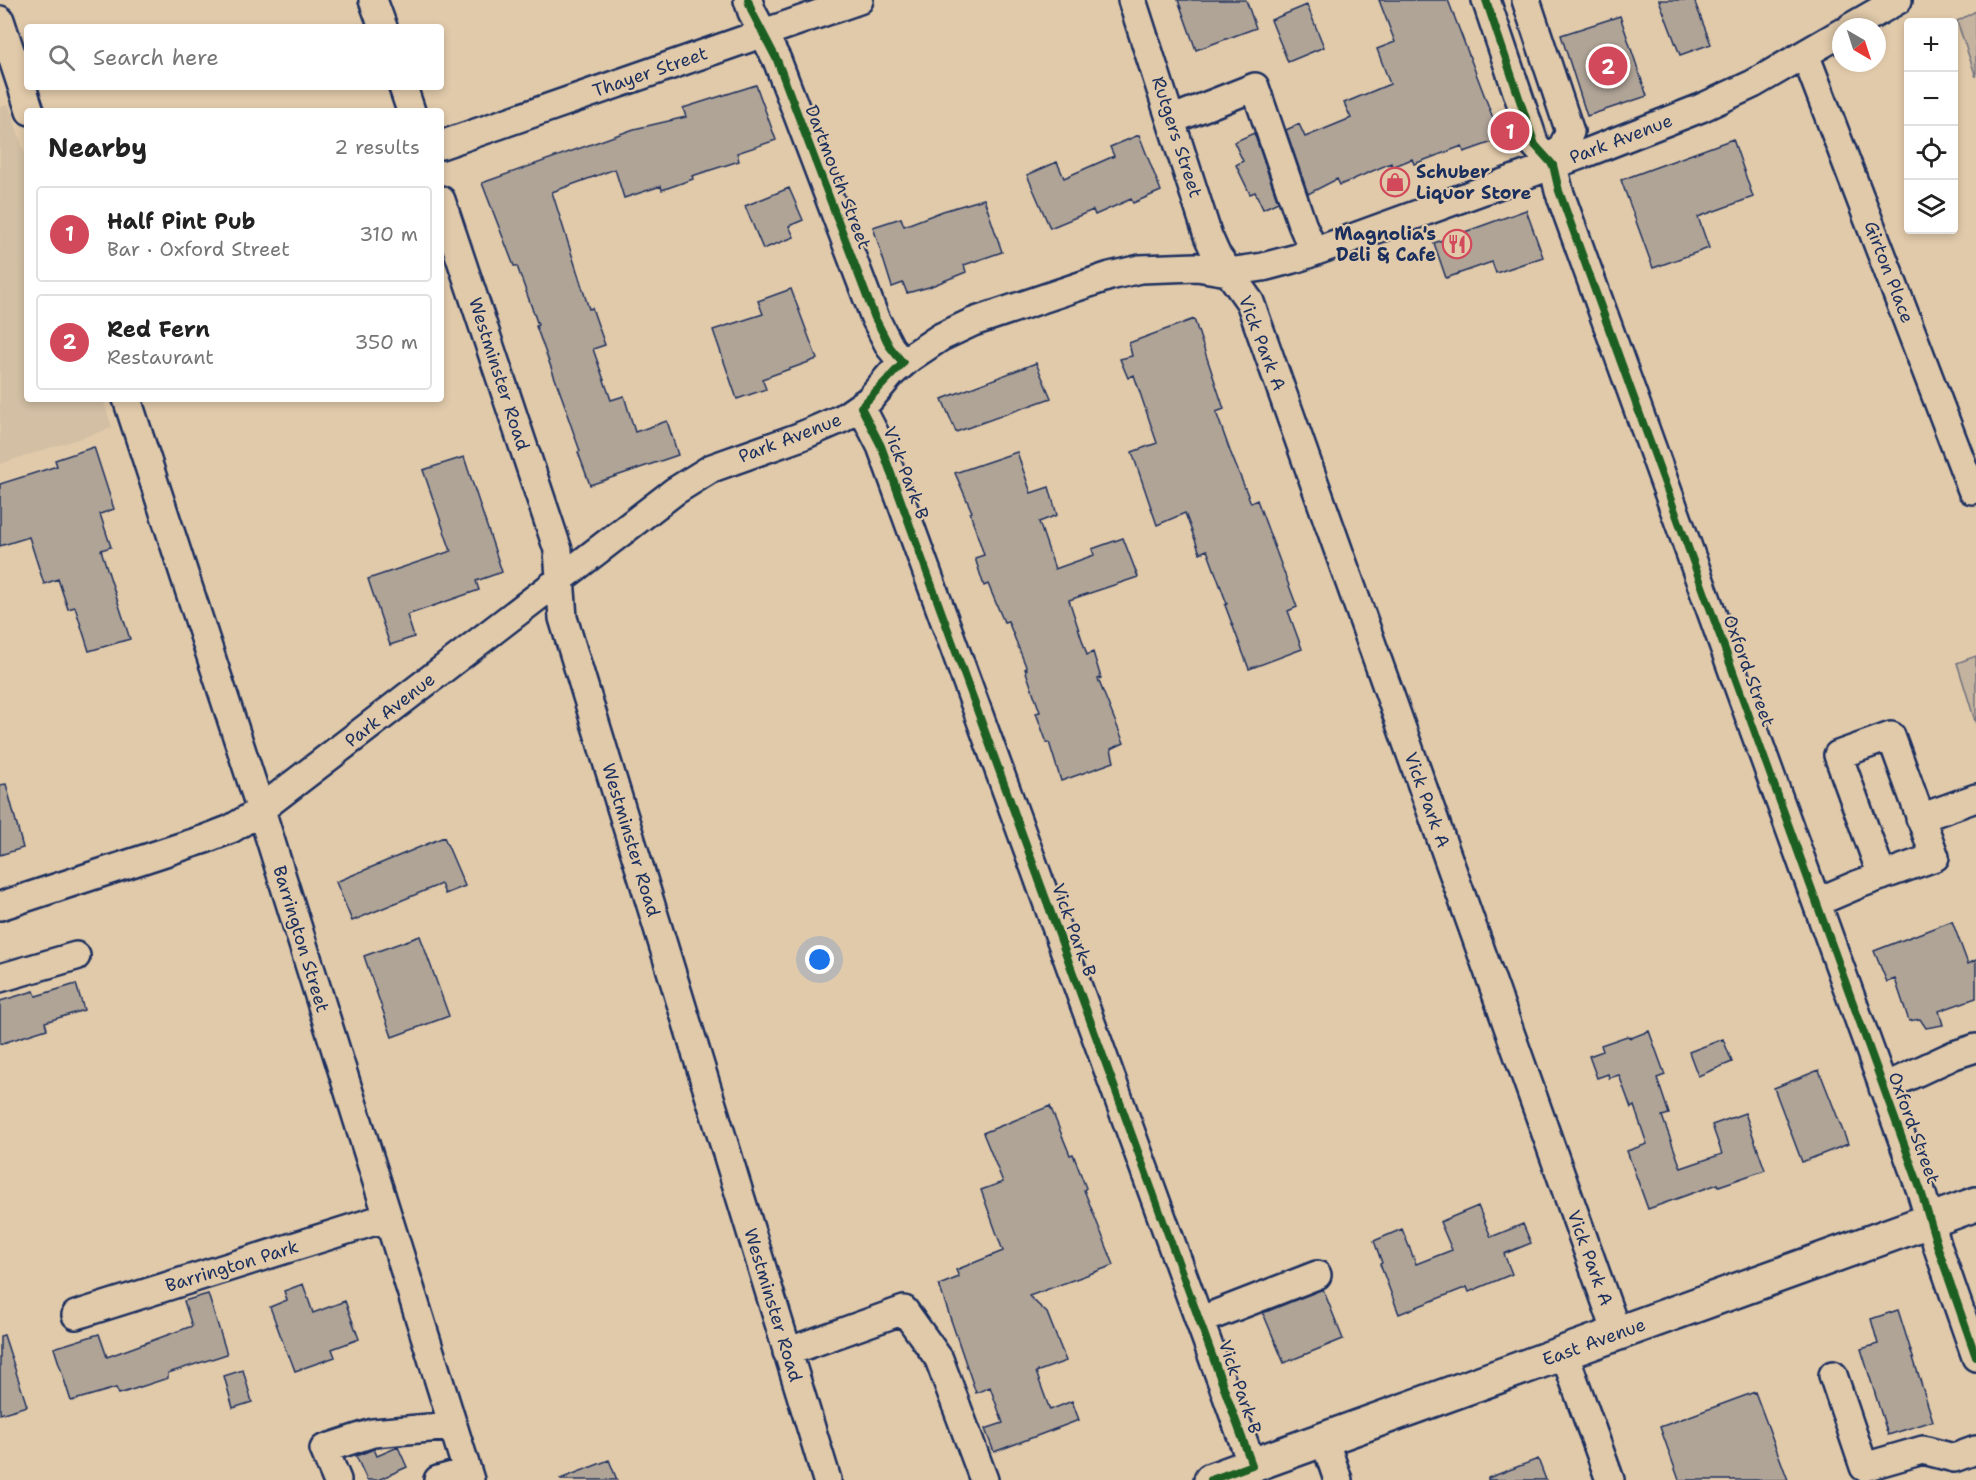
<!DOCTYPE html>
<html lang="en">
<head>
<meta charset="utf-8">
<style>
  :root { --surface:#fff; --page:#f6f6f6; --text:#222; --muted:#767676; --line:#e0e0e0; --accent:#d1495b }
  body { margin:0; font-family:"Shantell Sans",sans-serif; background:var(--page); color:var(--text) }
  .controls { position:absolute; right:18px; top:18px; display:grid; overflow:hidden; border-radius:6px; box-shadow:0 3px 9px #0003 }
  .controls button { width:54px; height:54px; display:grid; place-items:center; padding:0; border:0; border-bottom:2px solid var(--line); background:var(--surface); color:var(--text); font:30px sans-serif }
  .compass { position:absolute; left:1832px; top:18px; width:54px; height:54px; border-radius:50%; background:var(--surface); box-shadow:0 3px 9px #0003; rotate:141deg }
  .you { position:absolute; left:820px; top:960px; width:21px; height:21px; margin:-15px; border:4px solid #fff; border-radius:50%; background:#1a73e8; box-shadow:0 0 0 9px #1a73e833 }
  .badge { display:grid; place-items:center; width:39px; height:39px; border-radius:50%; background:var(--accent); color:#fff; font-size:20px; font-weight:700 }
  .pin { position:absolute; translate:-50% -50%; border:3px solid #fff; box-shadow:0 2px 6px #0006 }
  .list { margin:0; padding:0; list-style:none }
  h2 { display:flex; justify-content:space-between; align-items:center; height:78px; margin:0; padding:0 24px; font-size:26px }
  h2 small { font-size:20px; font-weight:400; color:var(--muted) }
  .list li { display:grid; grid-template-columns:39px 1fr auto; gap:18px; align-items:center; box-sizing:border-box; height:96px; margin:0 12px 12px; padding:0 12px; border:2px solid var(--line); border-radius:6px }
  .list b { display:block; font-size:22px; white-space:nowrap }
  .list p { margin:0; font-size:20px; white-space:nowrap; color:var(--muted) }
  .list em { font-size:20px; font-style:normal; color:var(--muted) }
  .icon { flex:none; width:33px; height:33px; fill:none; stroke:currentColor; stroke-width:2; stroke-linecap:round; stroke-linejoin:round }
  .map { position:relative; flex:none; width:1976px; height:1480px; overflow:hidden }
  .search { position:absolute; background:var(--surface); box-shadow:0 3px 9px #0003; left:24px; top:24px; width:420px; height:66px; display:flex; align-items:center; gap:15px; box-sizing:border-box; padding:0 21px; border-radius:6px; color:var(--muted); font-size:22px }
  .panel { position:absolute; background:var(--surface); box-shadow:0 3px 9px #0003; left:24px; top:108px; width:420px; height:294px; border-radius:6px }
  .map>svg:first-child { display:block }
  .built { fill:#d2bfa4 }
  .green { fill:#c4b39f; stroke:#70717e; stroke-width:1.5 }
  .building { fill:#b0a497; stroke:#1b2f5e; stroke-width:1.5 }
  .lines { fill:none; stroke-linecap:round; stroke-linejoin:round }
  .minor-casing { stroke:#1b2f5e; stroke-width:32 }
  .major-casing { stroke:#1b2f5e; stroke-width:38 }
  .minor { stroke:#e1caaa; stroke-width:27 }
  .major { stroke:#e1caaa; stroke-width:33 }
  .cycleway-casing { stroke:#e1caaa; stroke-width:11 }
  .cycleway { stroke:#1b5e20; stroke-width:8 }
  .labels { text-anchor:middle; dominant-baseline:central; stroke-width:4.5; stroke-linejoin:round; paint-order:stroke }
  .street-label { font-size:18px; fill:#1b2f5e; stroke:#e1caaa }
  .poi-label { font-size:18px; font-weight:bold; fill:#1b2f5e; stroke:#e1caaa; text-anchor:start }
</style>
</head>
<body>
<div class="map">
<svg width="1976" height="1480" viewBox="0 0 1976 1480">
  <rect width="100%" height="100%" fill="#e1caaa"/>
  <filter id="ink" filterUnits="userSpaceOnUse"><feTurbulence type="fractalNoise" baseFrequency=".0167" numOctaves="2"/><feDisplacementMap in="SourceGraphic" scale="12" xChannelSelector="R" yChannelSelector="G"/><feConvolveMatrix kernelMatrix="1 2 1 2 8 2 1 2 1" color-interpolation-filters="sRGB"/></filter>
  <g filter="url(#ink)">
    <path class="built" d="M9,105l18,56v238h76l9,29 -112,36v-357z"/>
    <path class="green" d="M1976,11v66l-19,-56z
      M1976,656v68l-19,-61z"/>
    <path class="building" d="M1178,0h68l10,28 -60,22z
      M1379,0h69l53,139 -37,13 -2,-6 -48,18 -2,-5 -20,8 -1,-4 -51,22 -3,-6 -29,15 -22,-64 13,-6 6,13 46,-19 -7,-15 46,-19 -13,-35 18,-7z
      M1659,0h35l17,44 -31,11z
      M1307,5l17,42 -36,15 -17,-42z
      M1620,16l27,80 -60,20 -26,-81z
      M756,85l20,55 -39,13 2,8 -47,15 1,3 -31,11 -1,-4 -37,12 -9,-29 -63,23 37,117 3,-1 13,37 -12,4 18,51 13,-4 11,36 32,-11 11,34 -88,30 -12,-33 2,-1 -13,-37h1l-32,-88 2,-1 -21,-59h-3l-32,-83 152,-54 52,-12 -3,-9z
      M1254,133l24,69 -15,7 -8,-17 -5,2 -14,-29 7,-4 -9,-19z
      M1139,135l22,56 -28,12 -2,-4 -36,16 -2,-5 -43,18 -23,-53 30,-13 7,16 50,-22 -4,-9z
      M1733,139l20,58 -55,20 11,31 -56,20 -32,-88z
      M789,188l14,32 -14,6 5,11 -31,12 -18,-43z
      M984,199l18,53 -38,13 2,7 -37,15 -22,6 -4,-10 -11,4 -19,-60 28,-9 3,8 39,-15z
      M1526,210l17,47 -47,16 -4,-11 -46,16 -12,-35z
      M791,289l26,70 -55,20 4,10 -29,10 -24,-69 50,-16 -5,-13z
      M1194,319l30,90 -8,3 14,39 21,52 6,-3 40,107 -9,4 14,38 -53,20 -24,-64 2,-1 -20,-54 -7,3 -15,-40 -28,12 -25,-73 25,-9 -23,-68 -6,3 -8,-19 12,-3 -3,-13z
      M1036,363l15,35 -95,34 -14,-33z
      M94,447l20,62 -14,5 11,33 -10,3 29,89 -41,12 -14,-44 -7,2 -10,-30 -14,5 -15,-47 -29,9v-62l57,-18 -2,-6z
      M1017,452l14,41 18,-6 8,28 -18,7 16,47 39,-14 -2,-6 31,-11 15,39 -69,23 18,55 6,-3 8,26 -3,1 26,64 -13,6 3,13 -53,19 -12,-39 -2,1 -11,-30 4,-1 -15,-43h2l-19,-48 -4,1 -16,-38 -4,2 -9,-28 9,-3 -14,-42 2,-1 -17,-39z
      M464,457l38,115 -26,9 3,9 -72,25 7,22 -24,8 -22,-66 83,-28 -28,-81z
      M6,784l17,64 -23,7v-70z
      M444,837l21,49 -20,8 -4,-10 -89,37 -16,-39z
      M1952,921l16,43 8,-4v38l-37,13 4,14 -17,3 -6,-9 -11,2 -14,-42 -8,3 -13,-31z
      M420,936l29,80 -57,21 -28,-81z
      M76,984l8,26 -39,12 2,7 -47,15v-43l34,-10 2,5z
      M1649,1031l16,44 -8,3 12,36 -7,2 19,52 41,-14 -10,-29 33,-12 20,57 -46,16 -1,-2 -70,25 -21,-58 20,-7 -13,-38 -3,2 -12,-33 -10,3 -1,-4 -11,4 -8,-22 14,-5 -2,-6 26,-9 4,2z
      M1723,1039l9,23 -34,14 -9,-24z
      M1819,1070l29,74 -46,18 -28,-74z
      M1050,1106l20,49 3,-1 13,34 -2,2 30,75 -85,31 18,17 19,48 -30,11 14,38 22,-9 7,19 -85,32 -9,-23 18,-6 -13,-36 -14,6 -37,-108 20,-8 -3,-7 47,-19 -22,-61 22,-8 -20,-49z
      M1478,1206l13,31 32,-13 8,19 -27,11 8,20 -43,18 -2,-5 -68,27 -19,-50 2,-1 -8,-22 28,-12 14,35 36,-14 -12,-28z
      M303,1284l10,29 32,-12 14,38 -27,10 3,8 -40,14 -6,-16 -1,1 -18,-49 17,-7 -3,-9z
      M1323,1289l20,50 -59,24 -21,-50z
      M208,1294l19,60 -59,19v5l-49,16 -3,-6 -45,13 -17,-53 45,-14 8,23 85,-31 -8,-25z
      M1898,1310l35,111 -45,14 -27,-86 17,-5 -7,-25z
      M4,1335l23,71 -27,8v-78z
      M243,1370l9,32 -19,6 -9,-32z
      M1755,1392l33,88h-109l-19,-53z
      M398,1447l9,20 -29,13h-11l-11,-24 18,-7 3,7z
      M1538,1459l8,21h-58v-2z
      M609,1460l8,20h-56l-1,-1z"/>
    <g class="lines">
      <g class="minor-casing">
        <path id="minor" d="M373,0l10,27
          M748,0l4,12 25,48 98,258 15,29 13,16
          M1132,0l76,236 8,18 34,48 367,1031
          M1486,0l49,145 18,20 6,26 362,1000 17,57 38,109
          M1526,0l44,132 -17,33
          M0,20l30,91
          M1851,27l47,-27
          M1805,54l167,436
          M403,87l8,24
          M1171,120l84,-33 47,137 12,28
          M441,145l418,-145
          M441,200l117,350 5,68 264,862
          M127,399l134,411 209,670
          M861,407l20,39 371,1019
          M1920,818l56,-20
          M1817,902l42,-18 76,-27 -44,-121 -53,19 44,121
          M0,906l205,-67 26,-10 21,-13 423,-325 37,-23 87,-31 44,-19 26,-18 23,-27 19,-16 30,-20 32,-15 137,-46 30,-7 57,-2 31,5 35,-5 34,-9 289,-105 115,-45 52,-24 88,-51
          M0,978l76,-22
          M1883,1088l71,-33 22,-7
          M76,1315l312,-98
          M1201,1320l116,-45
          M787,1352l117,-42 35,49 45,121
          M1564,1353l46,127
          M1833,1375l31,92 59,-17 31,8 22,-8
          M1324,1439l14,41
          M337,1480l-13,-31 49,-16 79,-7
          M438,1480l29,-8"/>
      </g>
      <g class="major-casing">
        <path id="major" d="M1211,1480l765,-276"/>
      </g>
      <use href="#minor" class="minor"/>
      <use href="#major" class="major"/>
      <g class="cycleway-casing">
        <path id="cycleway" d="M748,0l4,12 25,48 98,258 15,29 13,16 -42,44 20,39 371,1019 -41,15
          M1486,0l49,145 18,20 6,26 362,1000 17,57 38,109"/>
      </g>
      <use href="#cycleway" class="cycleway"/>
    </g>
  </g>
  <defs>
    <g id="shop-ring" transform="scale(1.5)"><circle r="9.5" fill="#e1caaa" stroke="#d1495b" stroke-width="1.5"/><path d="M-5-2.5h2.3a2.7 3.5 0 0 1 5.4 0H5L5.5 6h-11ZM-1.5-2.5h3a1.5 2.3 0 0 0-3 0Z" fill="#d1495b"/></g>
    <g id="restaurant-ring" transform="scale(1.5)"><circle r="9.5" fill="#e1caaa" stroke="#d1495b" stroke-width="1.5"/><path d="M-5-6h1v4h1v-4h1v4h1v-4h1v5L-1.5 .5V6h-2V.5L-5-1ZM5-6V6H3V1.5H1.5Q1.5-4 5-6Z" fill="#d1495b"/></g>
  </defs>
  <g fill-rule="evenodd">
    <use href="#shop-ring" x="1395" y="182"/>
    <use href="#restaurant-ring" x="1457" y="244"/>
  </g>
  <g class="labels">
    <g class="street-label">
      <text transform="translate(650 72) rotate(-19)">Thayer Street</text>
      <text transform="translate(1177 137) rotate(72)">Rutgers Street</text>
      <text transform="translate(1621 139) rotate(-21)">Park Avenue</text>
      <text transform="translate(838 177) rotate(69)">Dartmouth Street</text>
      <text transform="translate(1889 272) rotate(69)">Girton Place</text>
      <text transform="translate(1262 343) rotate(69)">Vick Park A</text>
      <text transform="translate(499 374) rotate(72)">Westminster Road</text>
      <text transform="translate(790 438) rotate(-21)">Park Avenue</text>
      <text transform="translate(906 473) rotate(69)">Vick Park B</text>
      <text transform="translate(1749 671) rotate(70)">Oxford Street</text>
      <text transform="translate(390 710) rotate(-38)">Park Avenue</text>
      <text transform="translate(1427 800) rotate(70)">Vick Park A</text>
      <text transform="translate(631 840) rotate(73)">Westminster Road</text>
      <text transform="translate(1074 930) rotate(70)">Vick Park B</text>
      <text transform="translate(301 939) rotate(73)">Barrington Street</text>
      <text transform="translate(1914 1128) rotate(70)">Oxford Street</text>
      <text transform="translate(1590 1258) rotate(70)">Vick Park A</text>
      <text transform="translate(232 1266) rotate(-17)">Barrington Park</text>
      <text transform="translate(773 1305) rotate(73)">Westminster Road</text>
      <text transform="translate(1594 1342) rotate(-20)">East Avenue</text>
      <text transform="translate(1240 1387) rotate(71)">Vick Park B</text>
    </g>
    <g class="poi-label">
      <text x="1416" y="172">Schuber<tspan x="1416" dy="21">Liquor Store</tspan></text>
      <text x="1436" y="234" text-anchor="end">Magnolia's<tspan x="1436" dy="21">Deli &amp; Cafe</tspan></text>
    </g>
  </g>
</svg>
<div class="controls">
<button>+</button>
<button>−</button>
<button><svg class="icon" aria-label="locate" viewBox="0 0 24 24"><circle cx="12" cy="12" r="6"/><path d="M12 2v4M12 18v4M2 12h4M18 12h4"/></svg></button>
<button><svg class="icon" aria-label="layers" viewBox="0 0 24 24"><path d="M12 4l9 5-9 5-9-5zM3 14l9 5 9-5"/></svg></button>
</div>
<svg class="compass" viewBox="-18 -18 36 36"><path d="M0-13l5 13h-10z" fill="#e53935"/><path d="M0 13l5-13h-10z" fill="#767676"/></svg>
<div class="you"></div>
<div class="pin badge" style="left:1510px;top:131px">1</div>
<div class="pin badge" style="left:1608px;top:66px">2</div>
<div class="search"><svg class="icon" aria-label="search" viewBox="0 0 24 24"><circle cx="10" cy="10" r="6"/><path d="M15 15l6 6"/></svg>Search here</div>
<section class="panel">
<h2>Nearby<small>2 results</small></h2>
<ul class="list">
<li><span class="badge">1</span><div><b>Half Pint Pub</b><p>Bar · Oxford Street</p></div><em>310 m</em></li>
<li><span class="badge">2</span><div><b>Red Fern</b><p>Restaurant</p></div><em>350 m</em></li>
</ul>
</section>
</div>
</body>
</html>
